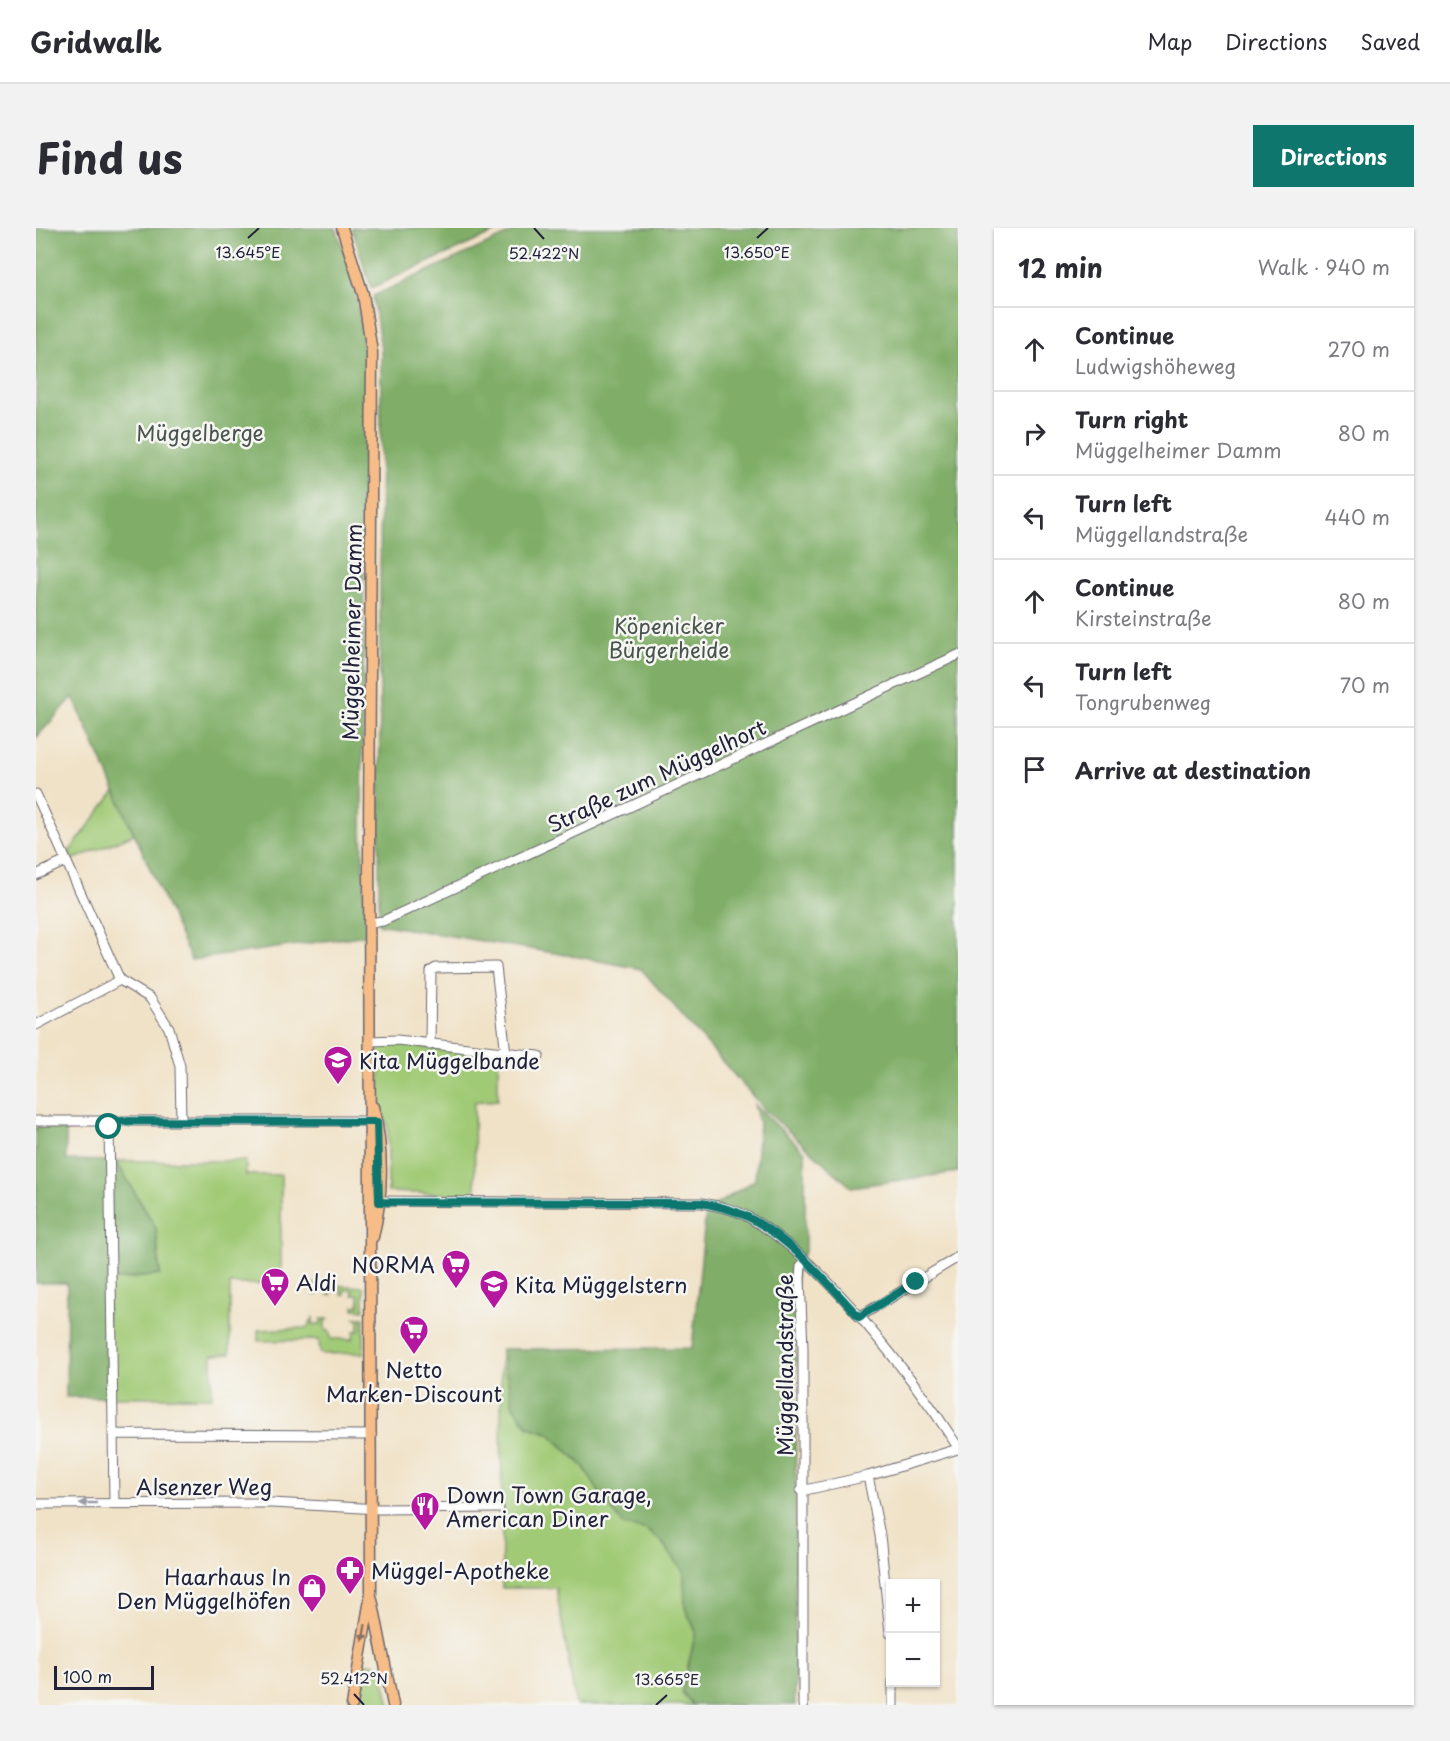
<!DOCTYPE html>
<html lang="en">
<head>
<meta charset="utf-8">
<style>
  :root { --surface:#fff; --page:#f2f2f3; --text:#2b2b33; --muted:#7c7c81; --line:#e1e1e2; --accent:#0f766e }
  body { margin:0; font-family:"Playpen Sans",sans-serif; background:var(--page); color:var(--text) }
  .controls { position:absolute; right:18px; bottom:18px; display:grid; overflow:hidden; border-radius:0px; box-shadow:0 2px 4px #0004 }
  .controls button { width:54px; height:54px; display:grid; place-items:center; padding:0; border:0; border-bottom:2px solid var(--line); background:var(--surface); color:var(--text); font:30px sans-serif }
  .scale { position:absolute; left:18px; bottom:15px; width:100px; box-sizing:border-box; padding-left:6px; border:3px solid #22223b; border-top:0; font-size:16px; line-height:21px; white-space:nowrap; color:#22223b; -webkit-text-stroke:4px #f6f6f2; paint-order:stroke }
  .stop { position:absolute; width:18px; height:18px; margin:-14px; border:4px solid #0f766e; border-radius:50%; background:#fff }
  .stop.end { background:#0f766e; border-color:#fff; box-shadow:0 2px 6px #0008 }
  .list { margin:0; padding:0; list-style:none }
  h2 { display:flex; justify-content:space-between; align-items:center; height:78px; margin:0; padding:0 24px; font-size:26px }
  h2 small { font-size:20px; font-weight:400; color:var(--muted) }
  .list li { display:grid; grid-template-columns:39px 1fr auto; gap:18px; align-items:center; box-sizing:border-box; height:84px; padding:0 24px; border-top:2px solid var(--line) }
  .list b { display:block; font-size:22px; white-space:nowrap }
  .list p { margin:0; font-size:20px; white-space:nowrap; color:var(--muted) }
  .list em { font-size:20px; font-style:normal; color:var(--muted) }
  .icon { flex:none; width:33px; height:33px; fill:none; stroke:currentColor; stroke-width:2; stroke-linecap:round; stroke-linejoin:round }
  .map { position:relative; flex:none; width:922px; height:1477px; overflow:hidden; border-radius:0px }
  header { display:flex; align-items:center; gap:36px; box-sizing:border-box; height:84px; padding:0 30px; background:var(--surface); border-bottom:2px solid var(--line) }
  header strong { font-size:28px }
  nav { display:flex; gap:33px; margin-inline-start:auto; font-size:21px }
  .intro { display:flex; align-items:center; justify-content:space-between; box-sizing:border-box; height:144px; padding:0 36px }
  h1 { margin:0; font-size:42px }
  .button { padding:15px 27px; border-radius:0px; background:var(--accent); color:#fff; font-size:21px; font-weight:700 }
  main { display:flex; gap:36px; padding:0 36px }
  aside { flex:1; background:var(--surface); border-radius:0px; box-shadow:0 2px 4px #0004 }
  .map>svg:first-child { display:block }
  .green { fill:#a1ca76; stroke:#627658; stroke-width:1.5 }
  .forest { fill:#80ae67; stroke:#516851; stroke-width:1.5 }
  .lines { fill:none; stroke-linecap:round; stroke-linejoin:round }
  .minor-casing { stroke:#6a656c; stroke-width:11 }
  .major-casing { stroke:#6a656c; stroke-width:13 }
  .minor { stroke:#fff; stroke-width:9 }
  .major { stroke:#f7bd88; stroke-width:10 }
  .oneway { fill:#9c9ca7 }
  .oneway2 { fill:#8c7062 }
  .route { stroke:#0f766e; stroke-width:8 }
  .ticks { fill:none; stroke:#22223b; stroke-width:2 }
  .labels { text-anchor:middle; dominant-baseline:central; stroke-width:5; stroke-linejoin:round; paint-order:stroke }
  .park-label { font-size:21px; fill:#48544d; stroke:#f6f6f2 }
  .street-label { font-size:21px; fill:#22223b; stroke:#f6f6f2 }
  .poi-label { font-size:21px; fill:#22223b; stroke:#f6f6f2; text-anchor:start }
  .ticks-label { font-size:15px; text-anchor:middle; fill:#22223b; stroke:#f6f6f2; stroke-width:5; stroke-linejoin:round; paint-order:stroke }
</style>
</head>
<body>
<header>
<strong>Gridwalk</strong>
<nav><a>Map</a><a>Directions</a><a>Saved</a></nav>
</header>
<div class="intro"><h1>Find us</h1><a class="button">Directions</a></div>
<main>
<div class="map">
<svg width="922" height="1477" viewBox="0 0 922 1477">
  <rect width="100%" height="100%" fill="#f6f6f2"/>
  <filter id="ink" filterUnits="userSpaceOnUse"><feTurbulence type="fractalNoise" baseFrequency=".0167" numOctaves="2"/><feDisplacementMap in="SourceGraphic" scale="12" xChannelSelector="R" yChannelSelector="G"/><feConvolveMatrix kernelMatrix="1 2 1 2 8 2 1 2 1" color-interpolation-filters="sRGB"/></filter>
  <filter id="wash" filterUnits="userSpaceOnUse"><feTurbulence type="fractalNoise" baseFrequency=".008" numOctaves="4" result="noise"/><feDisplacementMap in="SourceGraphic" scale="24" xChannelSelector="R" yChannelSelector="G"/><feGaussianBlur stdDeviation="1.35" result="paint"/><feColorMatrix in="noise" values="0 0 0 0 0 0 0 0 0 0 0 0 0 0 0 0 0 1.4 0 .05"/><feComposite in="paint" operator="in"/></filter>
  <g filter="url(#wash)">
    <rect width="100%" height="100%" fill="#f0e2c7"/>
    <path class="green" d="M79,563l19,43 -62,26 -3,-8z
      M353,815l109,14v43l-24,2 1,93 -87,-3v-66l-8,-24 -1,-57z
      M80,933h130v14h35v109h-51v70l-18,1v42h-104l-1,-117 53,-5 -4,-47z
      M272,1056l56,3v23l-10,-1v-3h5v-11h-6v-5h-8v5h-3v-5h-10l-1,5h-3v-5h-10l-1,5h-2v-5h-7z
      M277,1090v6h8v-5h9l-5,1v10l5,1 1,8h22l1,-8h5v-11l-5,-2h10v35l-42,1 -2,-1 -1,-13 -61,1v-11l49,-2z
      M465,1121l12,57 16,21 20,6 35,34 18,30 22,28 21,4 16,12 23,31 1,35 11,25 -14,60 11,13h-117l-20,-117h-54z
      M333,1435l12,3 9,39h-35l7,-37z"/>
    <path class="forest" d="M0,0h300c17,46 24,84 29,133l-3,470 4,104 -175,25 -118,-263 -37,41z
      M316,0h153l-134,60z
      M486,0h436v944l-107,15 -86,-77 -124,-141 -57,-11 -205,-34 2,-574 -8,-54z
      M718,876l51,48v100l-9,12 -1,441h-102l-11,-13 14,-60 -11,-25 -1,-35 -23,-31 -16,-12 -21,-4 -22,-28 -18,-30 -35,-34 -20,-6 -16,-21 -12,-57 191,-1 14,-137 49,-31 4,-57z
      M0,899h30v33l50,1 40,67 4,47 -53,6 1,116h-42l1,-114h-31z"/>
  </g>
  <g filter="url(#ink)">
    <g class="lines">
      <g class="minor-casing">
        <path id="minor" d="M0,566l84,186 30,18 19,30 11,38 1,55
          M0,647l30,-14
          M333,695l14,-2 575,-266
          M0,797l84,-45
          M334,813l27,-1 142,16
          M394,817l1,-74 5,-3 60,-1 10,87
          M0,893h339
          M73,893l5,382
          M337,973l329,2c16,3 33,6 48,15 73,42 162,158 208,229
          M823,1089l99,-60
          M77,1206l258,1
          M832,1248l12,59 10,98
          M765,1263l67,-15 90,-27
          M0,1276l236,-1 107,6 120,-1
          M857,1454v23
          M767,1477v-357l-3,-69 1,-13 4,-4"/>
      </g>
      <g class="major-casing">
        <path id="major" d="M306,0l21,66 9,58 -3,483 2,758 -19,112
          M337,1009c10,-41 11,-89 0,-130
          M336,1371l21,106"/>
      </g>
      <use href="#minor" class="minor"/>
      <use href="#major" class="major"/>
    </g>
    <defs><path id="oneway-solid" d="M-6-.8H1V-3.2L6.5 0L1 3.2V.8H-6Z" transform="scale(1.5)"/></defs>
    <use class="oneway" href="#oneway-solid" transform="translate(52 1275) rotate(180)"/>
    <use class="oneway2" href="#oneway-solid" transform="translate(328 1405) rotate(100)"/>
  </g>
  <g class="lines" filter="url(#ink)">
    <path class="route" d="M73,899v-6l268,1 2,80 323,1c15,3 30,6 44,13 43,21 81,66 113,101l57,-35"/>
  </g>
  <path class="ticks" d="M498,0l10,11M212,10l11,-10M721,10l11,-10M318,1466l10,11M620,1477l11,-10"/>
  <defs>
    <g id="school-pin" transform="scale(1.5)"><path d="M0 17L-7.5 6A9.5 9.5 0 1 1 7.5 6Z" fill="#b5179e" stroke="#f6f6f2"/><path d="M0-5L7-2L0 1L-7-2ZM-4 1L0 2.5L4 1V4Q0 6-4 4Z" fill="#fff"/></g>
    <g id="supermarket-pin" transform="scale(1.5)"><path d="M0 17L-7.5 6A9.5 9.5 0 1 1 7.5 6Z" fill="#b5179e" stroke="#f6f6f2"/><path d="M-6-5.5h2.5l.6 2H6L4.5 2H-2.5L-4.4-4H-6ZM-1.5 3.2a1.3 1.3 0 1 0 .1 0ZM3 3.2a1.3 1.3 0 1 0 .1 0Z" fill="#fff"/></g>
    <g id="restaurant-pin" transform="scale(1.5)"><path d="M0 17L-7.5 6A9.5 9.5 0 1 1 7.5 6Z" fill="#b5179e" stroke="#f6f6f2"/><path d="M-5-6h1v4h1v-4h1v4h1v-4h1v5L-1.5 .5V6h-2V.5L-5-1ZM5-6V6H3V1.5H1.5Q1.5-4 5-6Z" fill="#fff"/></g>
    <g id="pharmacy-pin" transform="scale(1.5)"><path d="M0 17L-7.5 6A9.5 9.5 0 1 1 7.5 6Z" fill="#b5179e" stroke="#f6f6f2"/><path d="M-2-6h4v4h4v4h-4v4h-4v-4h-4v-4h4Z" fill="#fff"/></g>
    <g id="shop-pin" transform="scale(1.5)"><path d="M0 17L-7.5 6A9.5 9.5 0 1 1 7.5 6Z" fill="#b5179e" stroke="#f6f6f2"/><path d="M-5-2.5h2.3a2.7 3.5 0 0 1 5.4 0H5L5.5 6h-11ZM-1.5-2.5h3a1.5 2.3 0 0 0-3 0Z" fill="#fff"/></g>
  </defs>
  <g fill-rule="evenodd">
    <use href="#school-pin" x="302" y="832"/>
    <use href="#supermarket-pin" x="420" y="1036"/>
    <use href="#supermarket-pin" x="239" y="1054"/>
    <use href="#school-pin" x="458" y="1056"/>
    <use href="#supermarket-pin" x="378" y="1102"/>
    <use href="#restaurant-pin" x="389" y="1278"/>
    <use href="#pharmacy-pin" x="314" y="1342"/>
    <use href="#shop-pin" x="276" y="1360"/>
  </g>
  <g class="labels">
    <g class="park-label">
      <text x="164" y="204">Müggelberge</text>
      <text x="633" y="397">Köpenicker<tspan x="633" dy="24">Bürgerheide</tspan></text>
    </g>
    <g class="street-label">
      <text transform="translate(315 404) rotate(-89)">Müggelheimer Damm</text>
      <text transform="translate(620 547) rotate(-25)">Straße zum Müggelhort</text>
      <text transform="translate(748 1137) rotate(-90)">Müggellandstraße</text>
      <text x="168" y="1258">Alsenzer Weg</text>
    </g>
    <g class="poi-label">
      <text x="323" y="832">Kita Müggelbande</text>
      <text x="399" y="1036" text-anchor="end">NORMA</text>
      <text x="260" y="1054">Aldi</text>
      <text x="479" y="1056">Kita Müggelstern</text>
      <text x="378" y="1141" text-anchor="middle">Netto<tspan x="378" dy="24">Marken-Discount</tspan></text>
      <text x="410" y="1266">Down Town Garage,<tspan x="410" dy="24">American Diner</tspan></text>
      <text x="335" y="1342">Müggel-Apotheke</text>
      <text x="255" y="1348" text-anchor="end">Haarhaus In<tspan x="255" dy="24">Den Müggelhöfen</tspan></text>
    </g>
  </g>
  <g class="ticks-label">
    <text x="212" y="30">13.645°E</text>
    <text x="721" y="30">13.650°E</text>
    <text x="508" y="31">52.422°N</text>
    <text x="318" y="1456">52.412°N</text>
    <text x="631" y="1457">13.665°E</text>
  </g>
</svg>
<div class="controls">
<button>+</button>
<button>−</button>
</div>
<div class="scale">100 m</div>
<div class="stop" style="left:73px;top:899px"></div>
<div class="stop end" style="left:880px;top:1054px"></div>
</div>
<aside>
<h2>12 min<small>Walk · 940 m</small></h2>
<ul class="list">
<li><svg class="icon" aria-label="ahead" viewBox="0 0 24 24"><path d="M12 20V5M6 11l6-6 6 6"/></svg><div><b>Continue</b><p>Ludwigshöheweg</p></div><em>270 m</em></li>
<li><svg class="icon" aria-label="right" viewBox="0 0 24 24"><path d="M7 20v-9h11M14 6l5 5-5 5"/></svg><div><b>Turn right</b><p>Müggelheimer Damm</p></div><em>80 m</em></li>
<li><svg class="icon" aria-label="left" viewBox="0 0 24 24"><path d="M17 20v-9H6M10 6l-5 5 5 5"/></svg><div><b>Turn left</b><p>Müggellandstraße</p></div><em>440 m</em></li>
<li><svg class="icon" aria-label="ahead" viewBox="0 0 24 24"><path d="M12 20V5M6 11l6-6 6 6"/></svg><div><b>Continue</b><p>Kirsteinstraße</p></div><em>80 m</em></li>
<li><svg class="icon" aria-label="left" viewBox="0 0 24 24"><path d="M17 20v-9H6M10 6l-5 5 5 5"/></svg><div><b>Turn left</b><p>Tongrubenweg</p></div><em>70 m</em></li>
<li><svg class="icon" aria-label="arrive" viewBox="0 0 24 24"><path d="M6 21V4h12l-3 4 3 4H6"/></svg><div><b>Arrive at destination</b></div></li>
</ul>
</aside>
</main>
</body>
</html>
